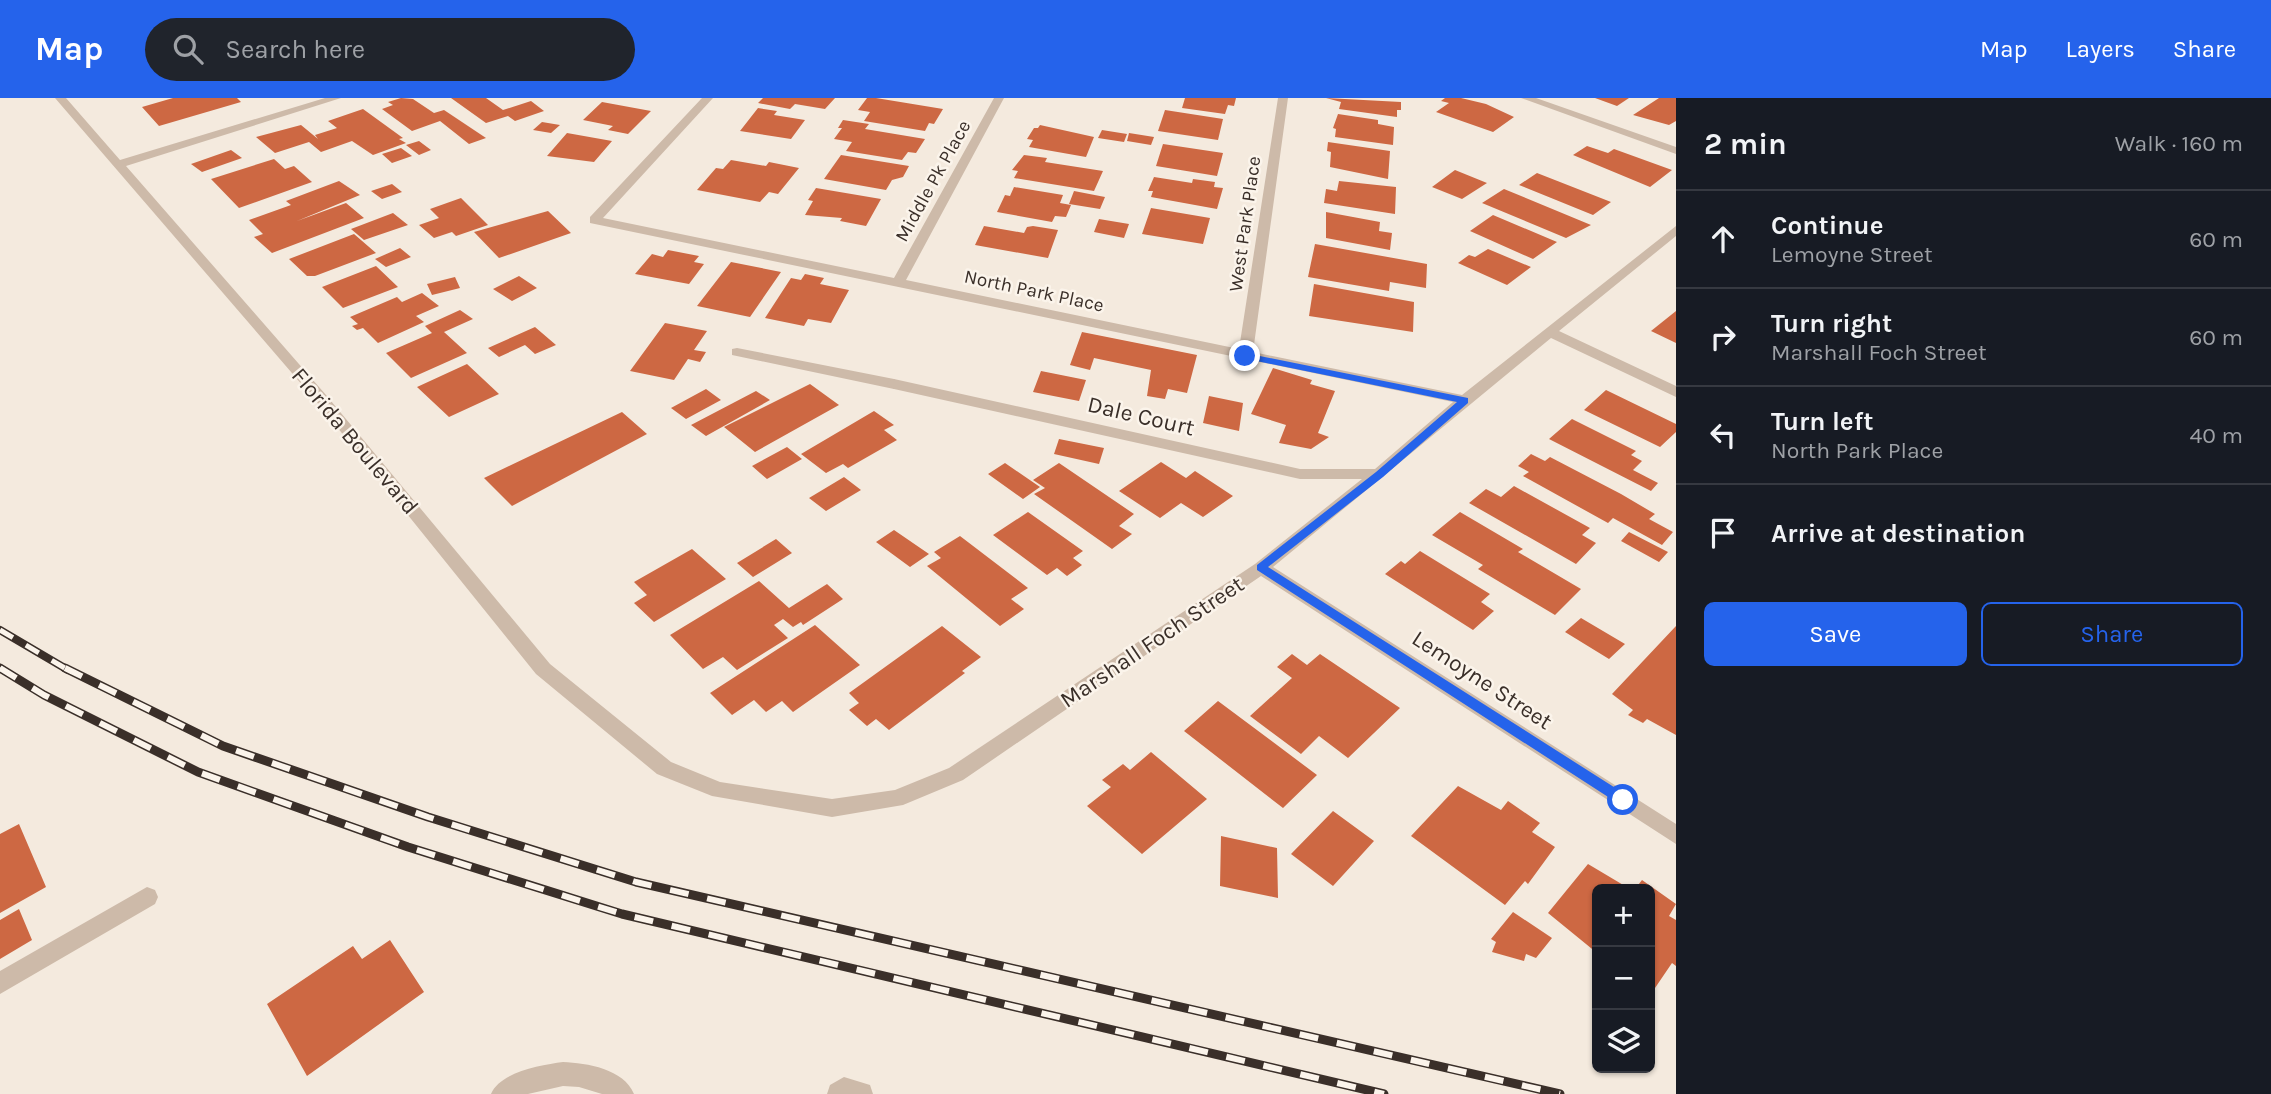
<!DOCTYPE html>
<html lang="en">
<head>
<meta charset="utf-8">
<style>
  :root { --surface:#171b24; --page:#20242c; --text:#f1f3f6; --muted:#9ea1a6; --line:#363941; --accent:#2563eb }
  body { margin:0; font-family:Karla,sans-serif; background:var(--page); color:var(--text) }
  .controls { position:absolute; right:21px; bottom:21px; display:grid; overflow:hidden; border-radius:10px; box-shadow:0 2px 5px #0004 }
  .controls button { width:63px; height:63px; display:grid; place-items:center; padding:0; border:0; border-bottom:2px solid var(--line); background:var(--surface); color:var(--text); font:35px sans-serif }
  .stop { position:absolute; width:21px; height:21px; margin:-16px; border:5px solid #2563eb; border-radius:50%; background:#fff }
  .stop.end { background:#2563eb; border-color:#fff; box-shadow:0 2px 7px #0008 }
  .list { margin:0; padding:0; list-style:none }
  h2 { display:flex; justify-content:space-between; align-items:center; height:91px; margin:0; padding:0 28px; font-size:30px }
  h2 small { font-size:23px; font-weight:400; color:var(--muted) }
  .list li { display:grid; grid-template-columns:46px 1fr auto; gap:21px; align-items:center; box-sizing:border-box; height:98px; padding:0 28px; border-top:2px solid var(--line) }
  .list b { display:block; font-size:26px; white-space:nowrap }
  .list p { margin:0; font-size:23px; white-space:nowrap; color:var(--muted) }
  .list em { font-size:23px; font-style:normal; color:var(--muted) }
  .actions { display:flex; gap:14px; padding:21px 28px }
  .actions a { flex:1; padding:16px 0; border:2px solid var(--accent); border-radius:10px; text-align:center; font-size:24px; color:var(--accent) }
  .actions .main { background:var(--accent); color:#fff }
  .icon { flex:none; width:38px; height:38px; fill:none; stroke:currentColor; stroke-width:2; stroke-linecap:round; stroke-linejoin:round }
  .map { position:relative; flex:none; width:1676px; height:996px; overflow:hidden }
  header { display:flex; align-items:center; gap:42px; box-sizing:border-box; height:98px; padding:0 35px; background:var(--accent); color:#fff }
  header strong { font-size:33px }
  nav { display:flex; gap:38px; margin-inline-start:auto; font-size:24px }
  .search { width:490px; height:63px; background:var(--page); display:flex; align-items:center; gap:18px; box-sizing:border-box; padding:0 24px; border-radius:38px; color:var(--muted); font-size:26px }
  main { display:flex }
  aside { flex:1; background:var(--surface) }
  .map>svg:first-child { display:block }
  .building { fill:#cd6843 }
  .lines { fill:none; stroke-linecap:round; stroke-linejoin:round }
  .lane { fill:#cdbaa9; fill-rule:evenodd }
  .street { fill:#cdbaa9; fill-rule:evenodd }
  .rail-far1-casing { stroke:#3a2f29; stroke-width:8 }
  .rail-casing { stroke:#3a2f29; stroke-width:9 }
  .rail-far1 { stroke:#fbf4eb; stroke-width:5; stroke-dasharray:15; stroke-linecap:butt }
  .rail { stroke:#fbf4eb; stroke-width:6; stroke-dasharray:19; stroke-linecap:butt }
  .route { fill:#2563eb }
  .labels { text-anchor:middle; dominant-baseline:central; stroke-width:5; stroke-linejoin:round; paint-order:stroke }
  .far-street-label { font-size:19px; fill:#3a2f29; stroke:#fbf4eb }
  .street-label { font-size:23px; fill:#3a2f29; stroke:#fbf4eb }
</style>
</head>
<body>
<header>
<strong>Map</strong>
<div class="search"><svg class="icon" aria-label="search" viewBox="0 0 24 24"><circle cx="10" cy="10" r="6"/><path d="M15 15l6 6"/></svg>Search here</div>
<nav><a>Map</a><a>Layers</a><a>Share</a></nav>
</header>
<main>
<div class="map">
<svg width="1676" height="996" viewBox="0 0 1676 996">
  <rect width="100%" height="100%" fill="#f4eade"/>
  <path class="building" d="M173,0h64l4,4 -82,24 -17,-19z
    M401,0l12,1 21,14 10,-3 42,28 -17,6 -29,-23 -28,10 -30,-22 11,-4 -5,-3z
    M451,0h35l17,12 28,-9 13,10 -29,10 -7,-5 -22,7z
    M763,0h72l-10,11 -30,-5 -5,5 -32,-6z
    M867,0h9l67,11 -9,15 -5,-1 -4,8 -61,-10 6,-9 -12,-2z
    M1185,0h51l-2,8 -6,-1 -3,9 -43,-6z
    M1326,0l75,4v8h-4v7l-58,-8 2,-7z
    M1445,0h16l25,6 28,13 -21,15 -57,-20 13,-9 -8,-2z
    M1595,0h34l-12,8z
    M1659,0h17v23l-7,4 -36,-10z
    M602,4l49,9 -23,23 -20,-4 5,-4 -30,-6z
    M758,10l19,3 -3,4 31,5 -14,19 -51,-8z
    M363,11l40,29 -4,1 7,4 -33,12 -21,-14 -31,11 -12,-10 -34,11 -19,-16 45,-12 17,14 -3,-4 22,-7 -9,-7z
    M1165,12l58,9 -5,21 -60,-9z
    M1338,16l40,6v4l16,3 -1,18 -58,-8 1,-8 -3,-1z
    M843,22l26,4 -4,5 60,10 -9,14 -8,-1 -6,8 -56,-9 6,-9 -18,-3 8,-11h-4z
    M542,24l18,3 -9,8 -18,-3z
    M1040,27l54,12 -8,20 -57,-10 4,-7 -6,-1 7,-11h4z
    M1102,32l25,4 -3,8 -26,-4z
    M567,35l45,8 -18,21 -47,-6z
    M1129,35l25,4 -3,8 -24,-4z
    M419,43l12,9 -12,5 -13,-10z
    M1328,44l62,9 -2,28 -58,-12 1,-15 -4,-1z
    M1163,46l60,9 -6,23 -61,-10z
    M1587,48l21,7 6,-4 58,21 -22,17 -77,-32z
    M401,50l11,8 -20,7 -10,-9z
    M231,52l11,8 -40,14 -11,-8z
    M841,57l68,11 -6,11 -11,3 -6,10 -62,-11z
    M1024,57l23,3 -2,4 58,9 -9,20 -80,-13 4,-7 -6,-1z
    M274,61l11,10 9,-3 18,16 -73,26 -28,-29z
    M731,62l35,6 3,-4 30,6 -21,26 -9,-2 -9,10 -63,-12 19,-22 7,1z
    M1455,72l32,13 -25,16 -30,-12z
    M1537,75l74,29 -18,13 -74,-30z
    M1154,79l38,6 1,-4 22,3 -1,5 9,1 -6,21 -66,-12 2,-6h-5z
    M339,83l21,14 -63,26 49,-18 18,15 -92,35 -18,-16 9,-3 -14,-14 42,-15 -5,-4z
    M1339,83l57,6 -1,27 -71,-11 2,-14 11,2z
    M392,86l10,8 -20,7 -11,-8z
    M1014,89l49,8 -3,8 11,2 -5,12 -11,-1 -3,6 -55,-10 8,-17 5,1z
    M816,90l65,11 -15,27 -26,-5 2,-3 -37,-3 8,-14 -5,-1z
    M1504,91l87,36 -25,13 -84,-35z
    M1074,93l31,6 -5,12 -31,-5z
    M461,100l27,27 -32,11 -4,-4 -18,6 -15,-13 20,-7 -9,-9z
    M1151,110l59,10 -7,26 -61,-10z
    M548,113l23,22 -72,25 -25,-26z
    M1326,114l54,10 -1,9 13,2 -2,17 -64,-12z
    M393,115l15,12 -44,15 -13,-11z
    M1493,117l64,27 -24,17 -63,-28z
    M1099,121l30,5 -5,14 -30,-6z
    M984,128l40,7 3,-6 6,-1 25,4 -10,28 -73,-13z
    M354,136l22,19 -61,23h-8l-18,-17z
    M1315,146l112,20 -1,24 -36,-6 -1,9 -81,-14z
    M400,150l11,9 -25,10 -11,-8z
    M1488,151l43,18 -24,18 -49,-22 11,-8 6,2z
    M668,152l31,6 -5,6 10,2 -15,20 -54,-10 17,-20 11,3z
    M731,164l50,10 -31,45 -53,-11z
    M376,168l22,21 -55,21 -21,-21z
    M805,176l19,4 -4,6 29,6 -18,33 -23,-4 -4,7 -39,-8 26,-40 10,2z
    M519,178l18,12 -25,13 -19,-12z
    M455,179l5,11 -28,7 -5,-11z
    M1314,186l100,18 -1,30 -104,-16z
    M422,195l17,13 -23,10 8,6 -46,21 -15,-15 -6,2 -5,-4 6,-2 -8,-7 47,-20 5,5z
    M460,212l13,9 -29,13 23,21 -56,25 -25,-25 46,-20 -7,-7z
    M1676,213v32l-25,-12z
    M665,225l42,8 -13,19 12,2 -6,10 -12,-3 -14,21 -44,-9z
    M535,229l21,18 -21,9 -10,-9 -26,12 -11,-9z
    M1082,234l115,23 -10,38 -19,-4 -3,10 -18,-3 4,-26 -57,-12 -4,12 -20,-5z
    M467,266l32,30 -50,23 -32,-30z
    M1273,270l39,12 -2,4 25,7 -17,42 11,4 -18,12 -32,-6 7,-18 -35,-11z
    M1041,273l45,9 -7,21 -46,-9z
    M810,286l29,21 -84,47 -31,-25z
    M706,291l15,11 -35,19 -15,-11z
    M1606,292l70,34v8l-16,15 -76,-37z
    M756,293l14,9 -64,36 -15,-11z
    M1209,298l34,7 -4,28 -36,-8z
    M874,313l20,14 -10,5 13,10 -49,28 -5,-4 -17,9 -25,-19z
    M622,314l25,22 -135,72 -28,-28z
    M1572,321l64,32 -5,4 11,6 -9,9 25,13 -7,8 -102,-52z
    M1059,341l45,9 -5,16 -45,-10z
    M787,349l15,12 -35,20 -15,-13z
    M1531,356l14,7 5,-4 71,37 34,20 -6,5 24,13 -11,13 -49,-27 -5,5 -85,-47 6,-4 -11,-6z
    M1161,364l25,16 9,-7 38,25 -30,21 -22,-14 -21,15 -41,-27z
    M1005,365l35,24 -17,12 -35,-25z
    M1059,365l75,51 -15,12 13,8 -20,15 -78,-55 11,-6 -12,-8z
    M844,379l17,13 -35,21 -17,-13z
    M1514,388l76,42 -8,7 14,8 -20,21 -107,-61 17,-14 15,8z
    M1028,414l55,39 -10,7 9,7 -15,11 -10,-8 -10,7 -54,-40z
    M1460,414l63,37 -5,3 63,37 -26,26 -77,-46 5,-4 -51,-30z
    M894,432l35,24 -19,13 -34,-25z
    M1629,434l39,20 -9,10 -38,-21z
    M960,438l68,52 -17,11 13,10 -24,17 -73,-60 14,-8 -7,-6z
    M776,441l16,14 -39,24 -16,-14z
    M692,451l34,30 -72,43 -20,-19 13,-8 -13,-13z
    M1420,453l70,43 -9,8 13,9 -21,19 -88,-56 16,-13 4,3z
    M759,483l30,27 38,-24 16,15 -40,26 -2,-3 -8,5 -10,-8 -9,6 14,13 -51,32 -14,-13 -20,12 -33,-34z
    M1581,520l44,26 -16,15 -44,-27z
    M815,527l45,40 -67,47 -11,-11 -16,11 -12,-12 -22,15 -22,-22z
    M942,528l39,31 -19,14 3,2 -76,57 -13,-11 -9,7 -18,-16 10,-7 -10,-10z
    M1676,528v109l-29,-16 -4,4 -15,-8 5,-5 -21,-16z
    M1292,556l15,11 13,-11 80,54 -52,50 -29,-22 -18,18 -51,-38 42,-38 -15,-11z
    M1218,603l99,74 -34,33 -99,-77z
    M1151,654l56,47 -65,55 -55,-48 24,-19 -9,-7 21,-16 7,6z
    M1458,688l43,24 7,-9 32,22 -8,9 23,15 -27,37 -3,-3 -20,24 -94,-69z
    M1333,713l41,30 -41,45 -42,-32z
    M19,726l27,63 -46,26v-79z
    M1221,738l56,12 1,50 -58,-12z
    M1588,766l42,25h-33v64l-49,-40z
    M1642,782l34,24 -7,12 7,4v46l-4,-3 -17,25 -5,-4v-95h-15z
    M19,811l13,31 -32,19v-39z
    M1513,814l39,26 -16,20 -10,-4 -2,7 -32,-9 4,-10 -5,-3z
    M390,842l34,52 -117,84 -40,-72 86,-58 9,13z"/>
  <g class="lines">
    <path class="lane" d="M737,250l157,31 7,5 -7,5 -162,-34v-6z
      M147,789l8,3 3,7 -3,7 -155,90v-23z"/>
    <path class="street" d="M55,0h11l54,62 205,-62h16l-215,68 200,229 224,269 121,98 49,20 112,17 63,-9 54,-22 306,-204 107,-85h-62l-406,-90 -7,-5 2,-3 5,-2 406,90h75l78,-67 -863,-179v-6l112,-119h11l-110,120 291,60 100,-180h10l-98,182 333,69 39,-251h10l-35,254 209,43 214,-169v10l-117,95 117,55v11l-125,-59 -278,229 403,257v20l-415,-268 -298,204 -60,25 -71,12 -120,-21 -55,-22 -121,-100 -220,-273z
      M1521,0h15l140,49v7z
      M563,964c24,1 61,7 71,32h-32l-23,-7 -16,-1 -35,8h-37c9,-22 50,-29 72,-32z
      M844,979l26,8 3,9h-46l3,-9z"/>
    <g class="rail-far1-casing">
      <path id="rail-far1" d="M0,532l68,40
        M0,570l3,2"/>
    </g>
    <g class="rail-casing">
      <path id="rail" d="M0,570l44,27 154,77 210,75 214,67 762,180
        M65,570l158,78 205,71 208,65 924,212"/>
    </g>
    <use href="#rail-far1" class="rail-far1"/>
    <use href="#rail" class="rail"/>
  </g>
  <path class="route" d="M1245,255l223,45v5l-85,74 -115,90 360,229v8h-9l-362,-234v-5l119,-93 81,-70 -215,-44z"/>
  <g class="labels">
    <g class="far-street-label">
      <text transform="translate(933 83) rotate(-61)">Middle Pk Place</text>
      <text transform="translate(1245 126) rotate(-82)">West Park Place</text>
      <text transform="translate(1034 193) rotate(12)">North Park Place</text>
    </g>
    <g class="street-label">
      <text transform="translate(1141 318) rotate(13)">Dale Court</text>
      <text transform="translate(355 343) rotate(50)">Florida Boulevard</text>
      <text transform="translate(1152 544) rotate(-34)">Marshall Foch Street</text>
      <text transform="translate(1482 582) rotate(33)">Lemoyne Street</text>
    </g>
  </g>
</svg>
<div class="controls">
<button>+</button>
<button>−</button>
<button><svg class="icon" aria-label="layers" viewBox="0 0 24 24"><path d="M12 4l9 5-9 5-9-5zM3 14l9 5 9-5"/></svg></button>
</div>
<div class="stop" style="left:1623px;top:702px"></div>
<div class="stop end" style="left:1245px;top:258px"></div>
</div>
<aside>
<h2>2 min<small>Walk · 160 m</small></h2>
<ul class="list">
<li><svg class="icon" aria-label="ahead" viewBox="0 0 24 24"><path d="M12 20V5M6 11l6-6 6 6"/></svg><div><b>Continue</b><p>Lemoyne Street</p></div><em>60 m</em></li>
<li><svg class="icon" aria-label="right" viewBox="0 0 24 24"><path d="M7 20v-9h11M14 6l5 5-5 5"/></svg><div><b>Turn right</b><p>Marshall Foch Street</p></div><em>60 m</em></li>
<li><svg class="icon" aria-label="left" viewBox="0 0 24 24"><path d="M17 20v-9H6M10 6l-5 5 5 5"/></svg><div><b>Turn left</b><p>North Park Place</p></div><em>40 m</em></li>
<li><svg class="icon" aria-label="arrive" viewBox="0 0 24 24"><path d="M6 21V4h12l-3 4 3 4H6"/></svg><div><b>Arrive at destination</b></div></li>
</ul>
<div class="actions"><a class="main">Save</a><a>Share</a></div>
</aside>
</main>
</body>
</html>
